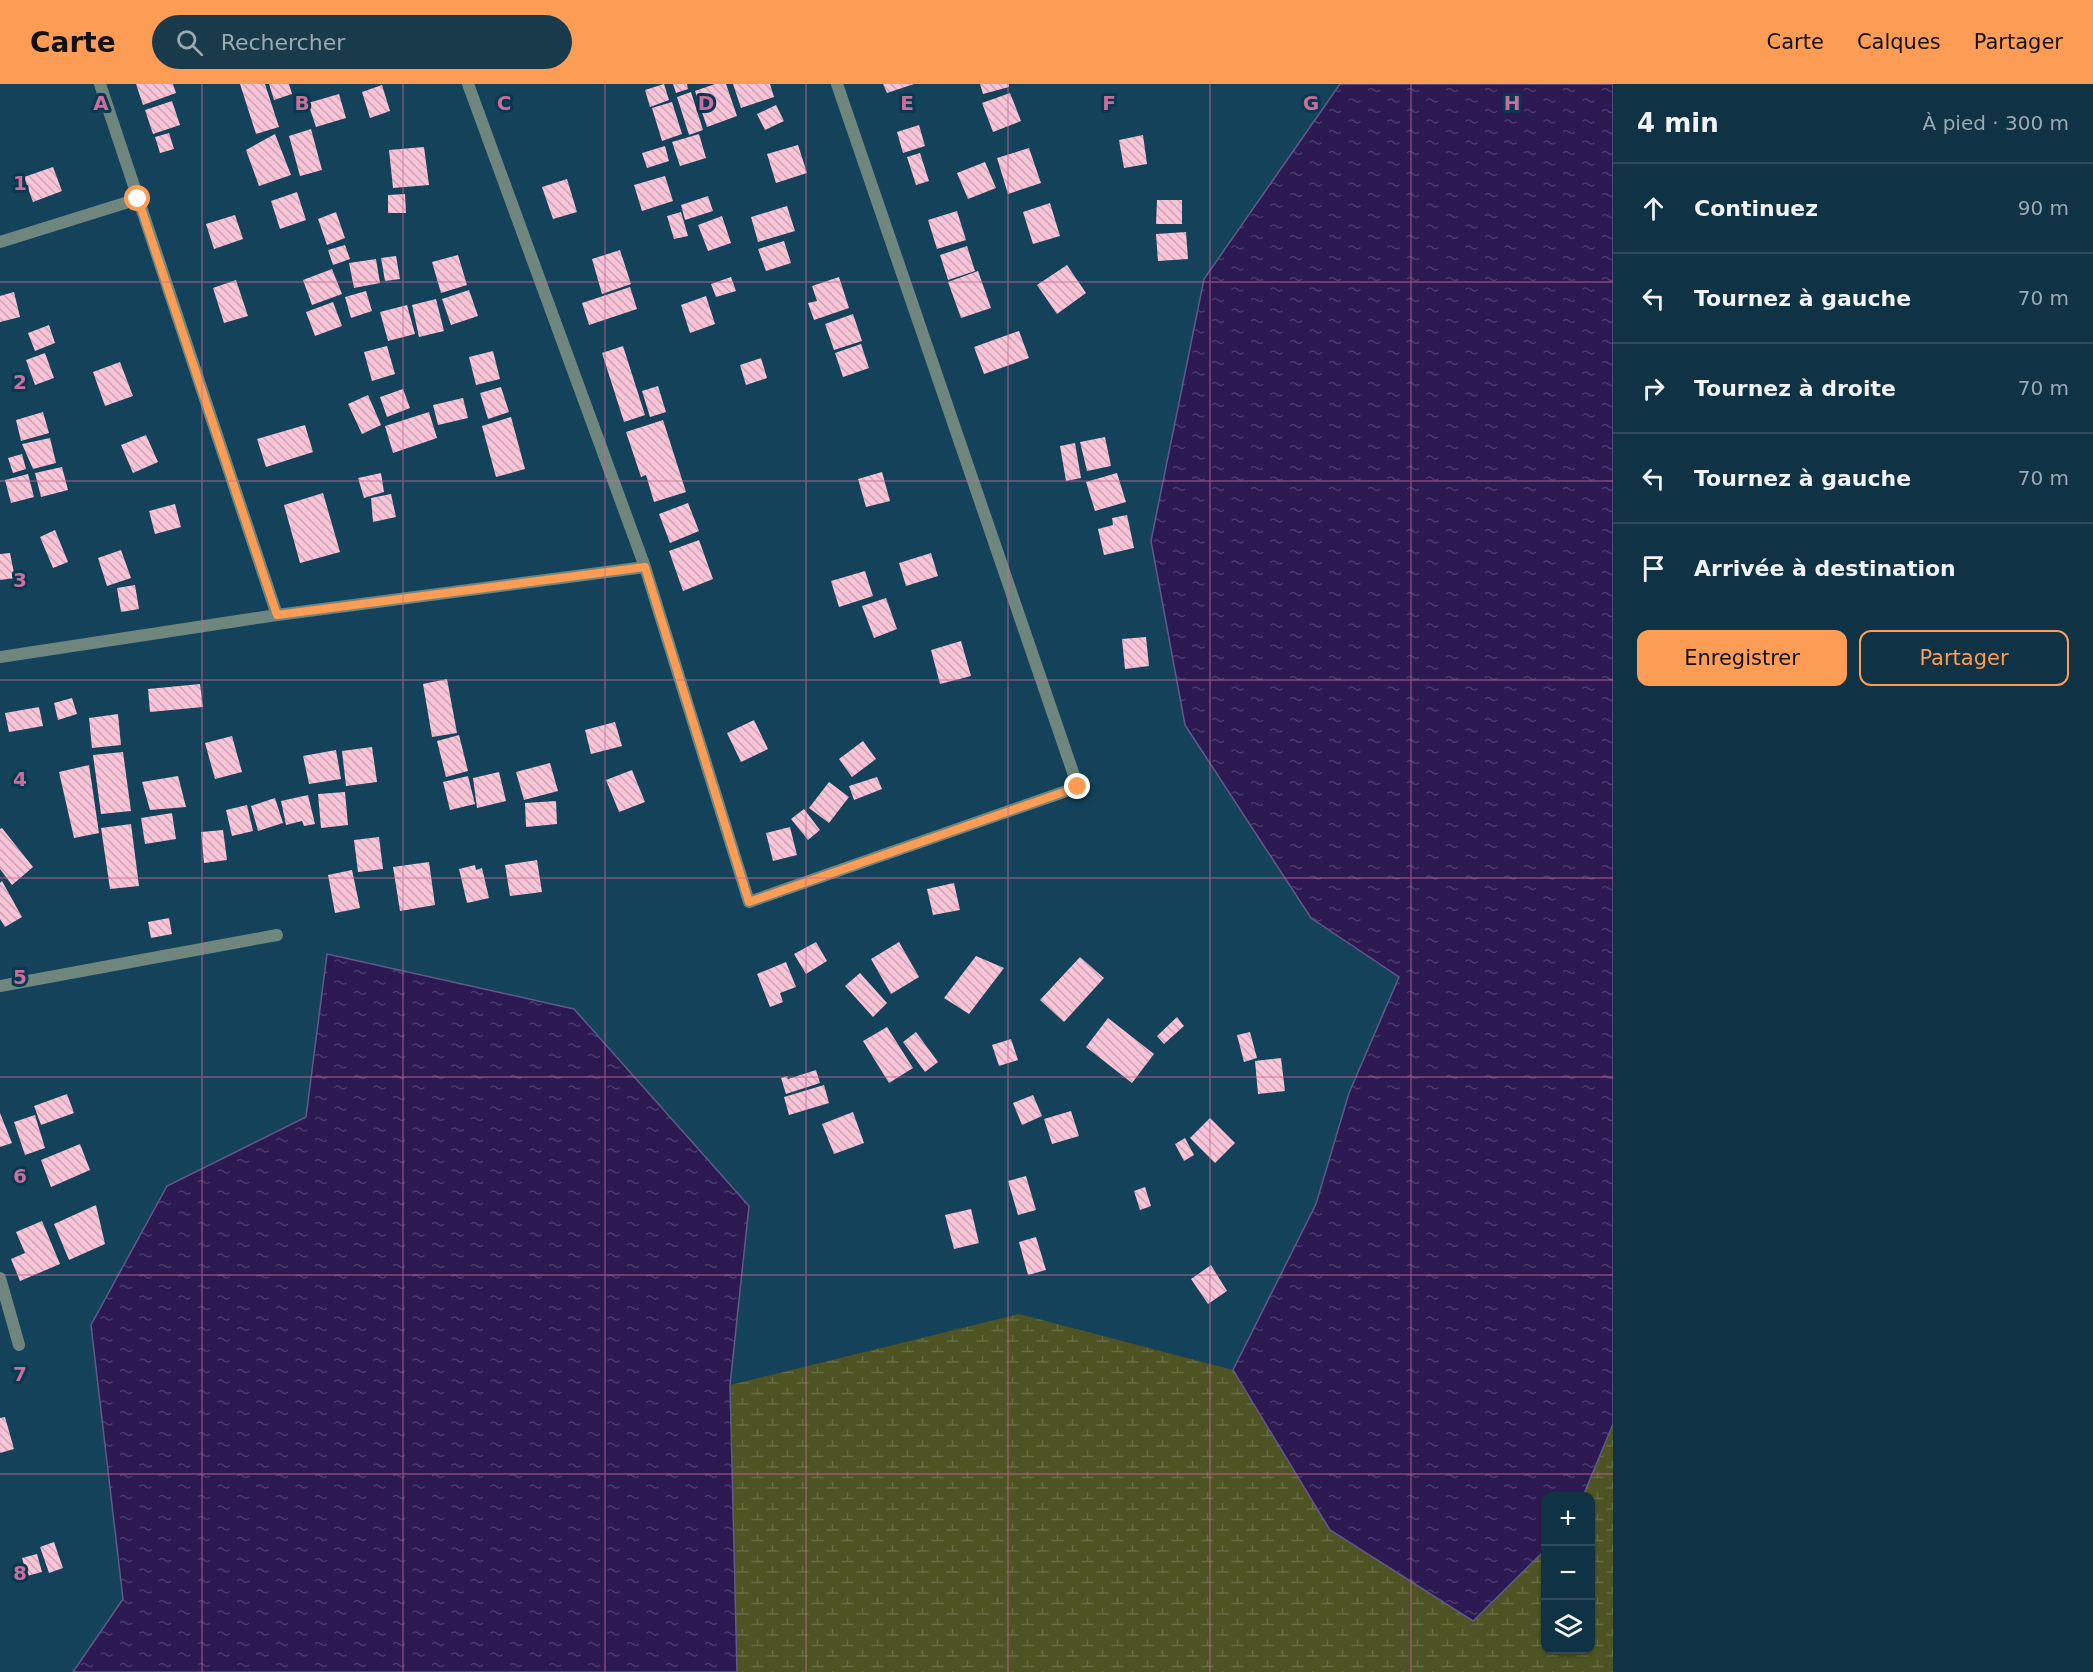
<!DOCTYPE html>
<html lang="fr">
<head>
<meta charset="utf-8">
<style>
  :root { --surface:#0f3244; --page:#183a4b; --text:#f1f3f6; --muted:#9baab2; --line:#2f4d5d; --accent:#fd9d55 }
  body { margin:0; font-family:"DejaVu Sans",sans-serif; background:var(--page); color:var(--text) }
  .controls { position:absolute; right:18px; bottom:18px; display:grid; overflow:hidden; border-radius:12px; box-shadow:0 2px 4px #0004 }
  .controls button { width:54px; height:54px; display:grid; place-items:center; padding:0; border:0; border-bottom:2px solid var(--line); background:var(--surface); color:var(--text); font:30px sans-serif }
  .stop { position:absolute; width:18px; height:18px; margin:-14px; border:4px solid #fd9d55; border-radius:50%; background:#fff }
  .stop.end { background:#fd9d55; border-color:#fff; box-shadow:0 2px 6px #0008 }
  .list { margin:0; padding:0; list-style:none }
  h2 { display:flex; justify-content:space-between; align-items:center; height:78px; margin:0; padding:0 24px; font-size:26px }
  h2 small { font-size:20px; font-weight:400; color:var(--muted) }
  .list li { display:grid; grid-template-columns:39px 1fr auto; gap:18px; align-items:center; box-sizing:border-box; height:90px; padding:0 24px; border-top:2px solid var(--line) }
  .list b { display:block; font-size:22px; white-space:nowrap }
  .list em { font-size:20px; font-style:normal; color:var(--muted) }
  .actions { display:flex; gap:12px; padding:18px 24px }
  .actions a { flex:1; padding:14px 0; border:2px solid var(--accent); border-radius:12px; text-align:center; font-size:21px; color:var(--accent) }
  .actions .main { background:var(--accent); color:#111 }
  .icon { flex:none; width:33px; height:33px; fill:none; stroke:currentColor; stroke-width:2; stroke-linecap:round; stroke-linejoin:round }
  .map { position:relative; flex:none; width:1613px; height:1588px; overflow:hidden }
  header { display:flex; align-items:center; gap:36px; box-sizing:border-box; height:84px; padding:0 30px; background:var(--accent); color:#111 }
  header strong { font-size:28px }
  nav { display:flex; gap:33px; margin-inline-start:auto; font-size:21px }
  .search { width:420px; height:54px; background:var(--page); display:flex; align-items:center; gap:15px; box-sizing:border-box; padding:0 21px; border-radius:33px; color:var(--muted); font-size:22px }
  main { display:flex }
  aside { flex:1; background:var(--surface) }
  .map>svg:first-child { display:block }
  .wetland { fill:url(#wetland-marsh) }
  .water { fill:url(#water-ripples); stroke:#605986; stroke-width:1.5 }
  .building { fill:url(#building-back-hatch) }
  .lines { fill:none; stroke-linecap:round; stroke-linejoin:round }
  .lane { stroke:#6f867f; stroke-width:12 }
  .street { stroke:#6f867f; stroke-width:12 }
  .route { stroke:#fd9d55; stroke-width:8 }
  .grid { fill:none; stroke:#ca6e9c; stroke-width:1.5; stroke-opacity:0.55 }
  .grid-label { font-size:20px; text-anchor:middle; font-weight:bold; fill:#ca6e9c; stroke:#07384f; stroke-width:6; stroke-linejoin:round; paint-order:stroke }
</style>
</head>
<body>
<header>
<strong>Carte</strong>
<div class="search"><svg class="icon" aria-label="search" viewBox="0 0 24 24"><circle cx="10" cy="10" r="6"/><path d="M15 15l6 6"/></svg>Rechercher</div>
<nav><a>Carte</a><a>Calques</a><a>Partager</a></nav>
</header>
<main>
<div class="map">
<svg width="1613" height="1588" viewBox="0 0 1613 1588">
  <defs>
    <pattern id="wetland-marsh" width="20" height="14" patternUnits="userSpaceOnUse" patternTransform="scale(1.5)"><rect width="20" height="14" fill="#4d5322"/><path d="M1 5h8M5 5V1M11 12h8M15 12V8" fill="none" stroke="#666c43"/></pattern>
    <pattern id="water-ripples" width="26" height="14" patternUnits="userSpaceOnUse" patternTransform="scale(1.5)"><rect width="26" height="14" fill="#2d1952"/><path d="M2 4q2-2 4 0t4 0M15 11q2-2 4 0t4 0" fill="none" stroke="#4b3b6c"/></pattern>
    <pattern id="building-back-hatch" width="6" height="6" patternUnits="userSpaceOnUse" patternTransform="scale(1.5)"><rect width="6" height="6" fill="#f9c4d7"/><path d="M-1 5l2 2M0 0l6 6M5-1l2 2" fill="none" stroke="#cba5b4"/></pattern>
  </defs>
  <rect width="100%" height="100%" fill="#14425a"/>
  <path class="wetland" d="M1019,1230l214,56 97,160 143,91 72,-71 1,100h44v-154h-7l30,-72v248h-876l-7,-287z"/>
  <path class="water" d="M1340,0h273v1340l-30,72h-37l-1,54 -72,71 -143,-91 -97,-160 83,-166 33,-111 50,-116 -88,-59 -126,-193 -34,-184 53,-262z
    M327,870l247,55 175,197 -19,179 7,287h-664l50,-73 -32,-274 76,-139 139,-69z"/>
  <path class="building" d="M136,0h37l3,9 -33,12z
    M240,0h25l14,43 -23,7z
    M269,0h20l3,10 -18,6z
    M664,0l5,16 -19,7 -5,-17z
    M673,0h14l1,5 -12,4z
    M715,0h11l11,32 -30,11 -12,-36z
    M733,0h37l4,13 -33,11z
    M883,0h31l-27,9z
    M980,0h29v3l-26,7z
    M382,1l8,26 -20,7 -8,-26z
    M691,8l12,38 -14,5 -12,-38z
    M1010,9l11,28 -28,11 -11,-29z
    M339,10l7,24 -30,9 -8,-24z
    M172,17l8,24 -27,9 -8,-24z
    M672,18l10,32 -20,7 -10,-33z
    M776,21l8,16 -19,9 -8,-16z
    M919,41l6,21 -22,7 -6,-21z
    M311,45l11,41 -22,6 -11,-40z
    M169,49l5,16 -14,4 -5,-16z
    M275,50l16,41 -32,11 -13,-36z
    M699,50l7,24 -26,8 -8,-24z
    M1143,51l4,29 -23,4 -5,-28z
    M798,61l9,28 -31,10 -9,-29z
    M665,62l4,15 -22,7 -5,-15z
    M424,63l5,38 -36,3 -4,-38z
    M1029,64l12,35 -33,11 -11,-36z
    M920,69l9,28 -13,4 -9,-28z
    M985,78l11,26 -28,11 -11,-26z
    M53,83l9,24 -29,11 -9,-25z
    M665,92l8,25 -31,10 -8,-26z
    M567,95l10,33 -24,7 -11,-32z
    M297,108l9,28 -26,9 -9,-28z
    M405,110l1,19h-18v-18z
    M708,112l5,15 -28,9 -4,-15z
    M1157,116h25v24h-26z
    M1050,119l10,33 -27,8 -10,-32z
    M787,122l8,25 -37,11 -7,-25z
    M957,127l9,29 -29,9 -9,-29z
    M336,128l9,26 -18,7 -9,-26z
    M681,128l7,24 -14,3 -7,-23z
    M235,131l8,24 -29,10 -8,-25z
    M722,132l9,27 -23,8 -10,-26z
    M1186,148l2,27 -30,2 -2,-27z
    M784,157l7,22 -25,8 -8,-22z
    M345,161l5,14 -17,6 -5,-15z
    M967,162l8,25 -27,9 -8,-25z
    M620,166l11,34 -29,10 -10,-35z
    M458,171l9,30 -26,8 -9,-31z
    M396,172l4,23 -15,2 -4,-23z
    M376,175l4,24 -26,5 -5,-25z
    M1067,181l19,28 -29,21 -20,-29z
    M332,185l10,25 -30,11 -9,-25z
    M978,187l13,37 -30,10 -13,-36z
    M731,193l5,14 -20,6 -5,-13z
    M839,193l10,31 -35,12 -6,-17 9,-2 -5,-15z
    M236,196l12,36 -24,7 -11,-35z
    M630,203l7,22 -48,16 -7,-22z
    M469,206l9,26 -27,9 -9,-26z
    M366,207l6,20 -21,7 -6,-21z
    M14,208l6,25 -20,5v-26z
    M706,212l9,28 -25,9 -9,-28z
    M436,215l8,32 -25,6 -7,-32z
    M333,218l9,24 -27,10 -9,-24z
    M407,221l8,29 -27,7 -8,-29z
    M853,230l9,27 -28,9 -9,-26z
    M49,241l6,18 -20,8 -7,-18z
    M1019,247l10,27 -45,16 -10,-27z
    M861,260l8,24 -26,9 -8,-24z
    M387,262l8,28 -23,7 -8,-29z
    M623,262l22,69 -21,7 -22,-69z
    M493,267l7,28 -24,6 -7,-28z
    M45,269l9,25 -19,7 -9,-25z
    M761,274l6,20 -21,7 -6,-20z
    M120,278l13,34 -28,10 -12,-34z
    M658,302l8,26 -16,5 -8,-26z
    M501,303l8,25 -21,7 -8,-26z
    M403,305l7,19 -23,9 -7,-20z
    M368,311l13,30 -19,9 -14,-30z
    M463,314l5,20 -30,7 -5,-20z
    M43,328l6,21 -28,8 -5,-21z
    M429,328l8,26 -44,15 -8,-27z
    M511,333l14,52 -29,8 -14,-51z
    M663,336l23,72 -32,10 -8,-27 -5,2 -15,-45z
    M305,341l8,27 -47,15 -9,-28z
    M146,351l12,27 -25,11 -12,-28z
    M1105,353l6,29 -24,5 -7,-29z
    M50,354l6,25 -23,6 -11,-25z
    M1075,359l6,35 -15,3 -6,-35z
    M22,370l4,15 -13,4 -5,-15z
    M62,383l6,23 -27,7 -6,-24z
    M882,388l8,29 -24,6 -8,-28z
    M381,389l3,19 -20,6 -6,-20z
    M1117,389l9,29 -31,9 -9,-29z
    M28,390l6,23 -23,6 -6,-23z
    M323,409l17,59 -40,11 -16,-58z
    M391,410l5,23 -23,5 -2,-24z
    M688,419l11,28 -29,12 -11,-29z
    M175,420l6,23 -26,7 -6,-23z
    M1127,431l7,33 -30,7 -6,-26 15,-4 -1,-7z
    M55,446l13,32 -15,6 -13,-31z
    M699,456l14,39 -30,12 -14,-40z
    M121,466l10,28 -24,8 -9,-28z
    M10,469l5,25 -15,2v-26z
    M931,469l7,23 -32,10 -7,-23z
    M865,487l8,25 -34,11 -8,-26z
    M135,501l4,24 -18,3 -4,-24z
    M886,514l11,31 -23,9 -12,-32z
    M1146,553l3,29 -24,3 -3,-30z
    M961,557l10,35 -31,8 -9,-34z
    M447,595l10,54 -25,4 -9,-53z
    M200,600l3,23 -53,5 -2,-23z
    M72,614l5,16 -19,6 -4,-17z
    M39,623l4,19 -34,6 -4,-19z
    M118,630l3,31 -29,3 -3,-30z
    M754,636l14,29 -27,13 -14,-29z
    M615,638l7,24 -31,8 -6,-24z
    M459,651l9,36 -22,6 -9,-36z
    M232,652l10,36 -27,7 -10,-36z
    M863,657l13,18 -24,18 -13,-18z
    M372,663l5,35 -31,4 -4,-35z
    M336,666l5,29 -32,5 -6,-28z
    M123,668l8,59 -30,3 -8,-59z
    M550,679l8,28 -34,9 -8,-28z
    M89,681l10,68 -25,5 -15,-66z
    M632,686l13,32 -26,10 -13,-32z
    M499,688l7,29 -29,7 -4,-30z
    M178,692l8,31 -36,3 -8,-28z
    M468,692l7,28 -25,6 -7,-28z
    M877,693l5,12 -28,11 -5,-14z
    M829,698l20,15 -20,26 -20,-15z
    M345,708l3,33 -27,3 -3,-34z
    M308,711l7,29 -11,2 -2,-5 -16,4 -5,-24z
    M275,714l8,25 -25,8 -7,-25z
    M556,717l1,23 -31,3 -1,-24z
    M247,721l6,26 -21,5 -6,-26z
    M804,725l16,21 -12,10 -17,-21z
    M172,729l4,26 -31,5 -4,-26z
    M131,740l8,62 -29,3 -9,-61z
    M790,743l7,28 -24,6 -7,-28z
    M2,744l31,39 -21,18 -12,-16v-40z
    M223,746l4,30 -23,3 -3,-31z
    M379,753l4,32 -25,3 -4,-32z
    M537,776l5,32 -32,4 -5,-31z
    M429,778l6,43 -35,6 -7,-44z
    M475,781l1,5 6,-2 7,30 -22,5 -8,-34z
    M352,786l8,38 -25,5 -7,-38z
    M2,797l20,36 -17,10 -5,-8v-36z
    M954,799l6,27 -27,5 -6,-26z
    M169,834l3,16 -21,4 -3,-16z
    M816,858l11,19 -21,13 -12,-20z
    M899,858l20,35 -28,17 -20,-35z
    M976,872l28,12 -35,46 -25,-16z
    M1080,873l24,21 -40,44 -24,-22z
    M786,878l10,25 -16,6 3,9 -13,5 -13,-33z
    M860,889l27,30 -14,14 -28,-31z
    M1177,933l7,9 -20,18 -7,-8z
    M1108,934l46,36 -22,29 -46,-36z
    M887,943l26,41 -24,15 -26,-42z
    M916,948l22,30 -13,10 -22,-30z
    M1250,948l7,26 -13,4 -7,-27z
    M1011,955l7,21 -19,6 -7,-21z
    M1281,974l4,33 -27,3 -3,-33z
    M816,986l4,13 -34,11 -5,-16 6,-2 1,3z
    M824,1001l5,18 -40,12 -5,-18z
    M67,1010l7,19 -33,12 -7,-19z
    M1033,1011l9,21 -20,9 -9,-22z
    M1071,1027l8,25 -27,8 -8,-25z
    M853,1028l11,31 -30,11 -12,-30z
    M0,1029l12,30 -12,4z
    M35,1031l10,33 -20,7 -11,-33z
    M1210,1034l25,25 -20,20 -25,-25z
    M1185,1054l9,17 -10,6 -9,-17z
    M80,1060l10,26 -39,17 -10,-27z
    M1026,1092l10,34 -18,5 -10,-34z
    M1145,1103l6,19 -11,4 -6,-19z
    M96,1121l9,39 -36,16 -15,-36z
    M971,1125l8,34 -25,6 -9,-34z
    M42,1137l18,43 -40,17 -9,-22 14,-6 -9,-21z
    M1036,1153l10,33 -18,5 -9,-33z
    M1211,1181l16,26 -19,13 -17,-25z
    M5,1333l9,32 -14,4v-35z
    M54,1458l9,26 -14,5 -9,-26z
    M37,1470l5,18 -15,4 -5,-18z"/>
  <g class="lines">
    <path class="lane" d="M0,1194l19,67"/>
    <path class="street" d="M100,0l177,531
      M468,0l177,483 104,335 329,-115 -241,-703
      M0,158l138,-43
      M0,573l277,-42 368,-48
      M0,902l277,-51"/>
  </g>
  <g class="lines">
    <path class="route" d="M138,115l139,416 368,-48 104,335 329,-115"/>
  </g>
  <path class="grid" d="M202,0v1588M403,0v1588M605,0v1588M806,0v1588M1008,0v1588M1210,0v1588M1411,0v1588M0,198h1613M0,397h1613M0,596h1613M0,794h1613M0,993h1613M0,1191h1613M0,1390h1613"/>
  <g class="grid-label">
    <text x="101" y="26">A</text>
    <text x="302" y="26">B</text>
    <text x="504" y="26">C</text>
    <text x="706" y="26">D</text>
    <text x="907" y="26">E</text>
    <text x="1109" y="26">F</text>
    <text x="1311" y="26">G</text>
    <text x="1512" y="26">H</text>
    <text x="20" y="106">1</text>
    <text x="20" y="305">2</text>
    <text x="20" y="503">3</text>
    <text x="20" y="702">4</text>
    <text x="20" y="900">5</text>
    <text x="20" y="1099">6</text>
    <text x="20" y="1297">7</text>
    <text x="20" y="1496">8</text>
  </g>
</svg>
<div class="controls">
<button>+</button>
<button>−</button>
<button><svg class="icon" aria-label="layers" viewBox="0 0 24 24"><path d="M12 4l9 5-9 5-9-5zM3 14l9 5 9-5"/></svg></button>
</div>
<div class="stop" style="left:138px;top:115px"></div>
<div class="stop end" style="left:1078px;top:703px"></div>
</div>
<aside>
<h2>4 min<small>À pied · 300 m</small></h2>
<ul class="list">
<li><svg class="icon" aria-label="ahead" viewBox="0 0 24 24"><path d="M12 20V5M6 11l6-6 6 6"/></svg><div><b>Continuez</b></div><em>90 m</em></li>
<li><svg class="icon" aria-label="left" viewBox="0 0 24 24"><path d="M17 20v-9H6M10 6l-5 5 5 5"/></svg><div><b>Tournez à gauche</b></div><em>70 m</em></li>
<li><svg class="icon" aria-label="right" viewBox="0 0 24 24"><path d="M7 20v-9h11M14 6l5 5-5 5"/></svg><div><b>Tournez à droite</b></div><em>70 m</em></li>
<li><svg class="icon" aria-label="left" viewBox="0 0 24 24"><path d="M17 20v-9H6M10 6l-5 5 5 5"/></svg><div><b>Tournez à gauche</b></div><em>70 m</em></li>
<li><svg class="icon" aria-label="arrive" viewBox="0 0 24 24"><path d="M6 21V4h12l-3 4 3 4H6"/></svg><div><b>Arrivée à destination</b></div></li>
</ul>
<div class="actions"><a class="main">Enregistrer</a><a>Partager</a></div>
</aside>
</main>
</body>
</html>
